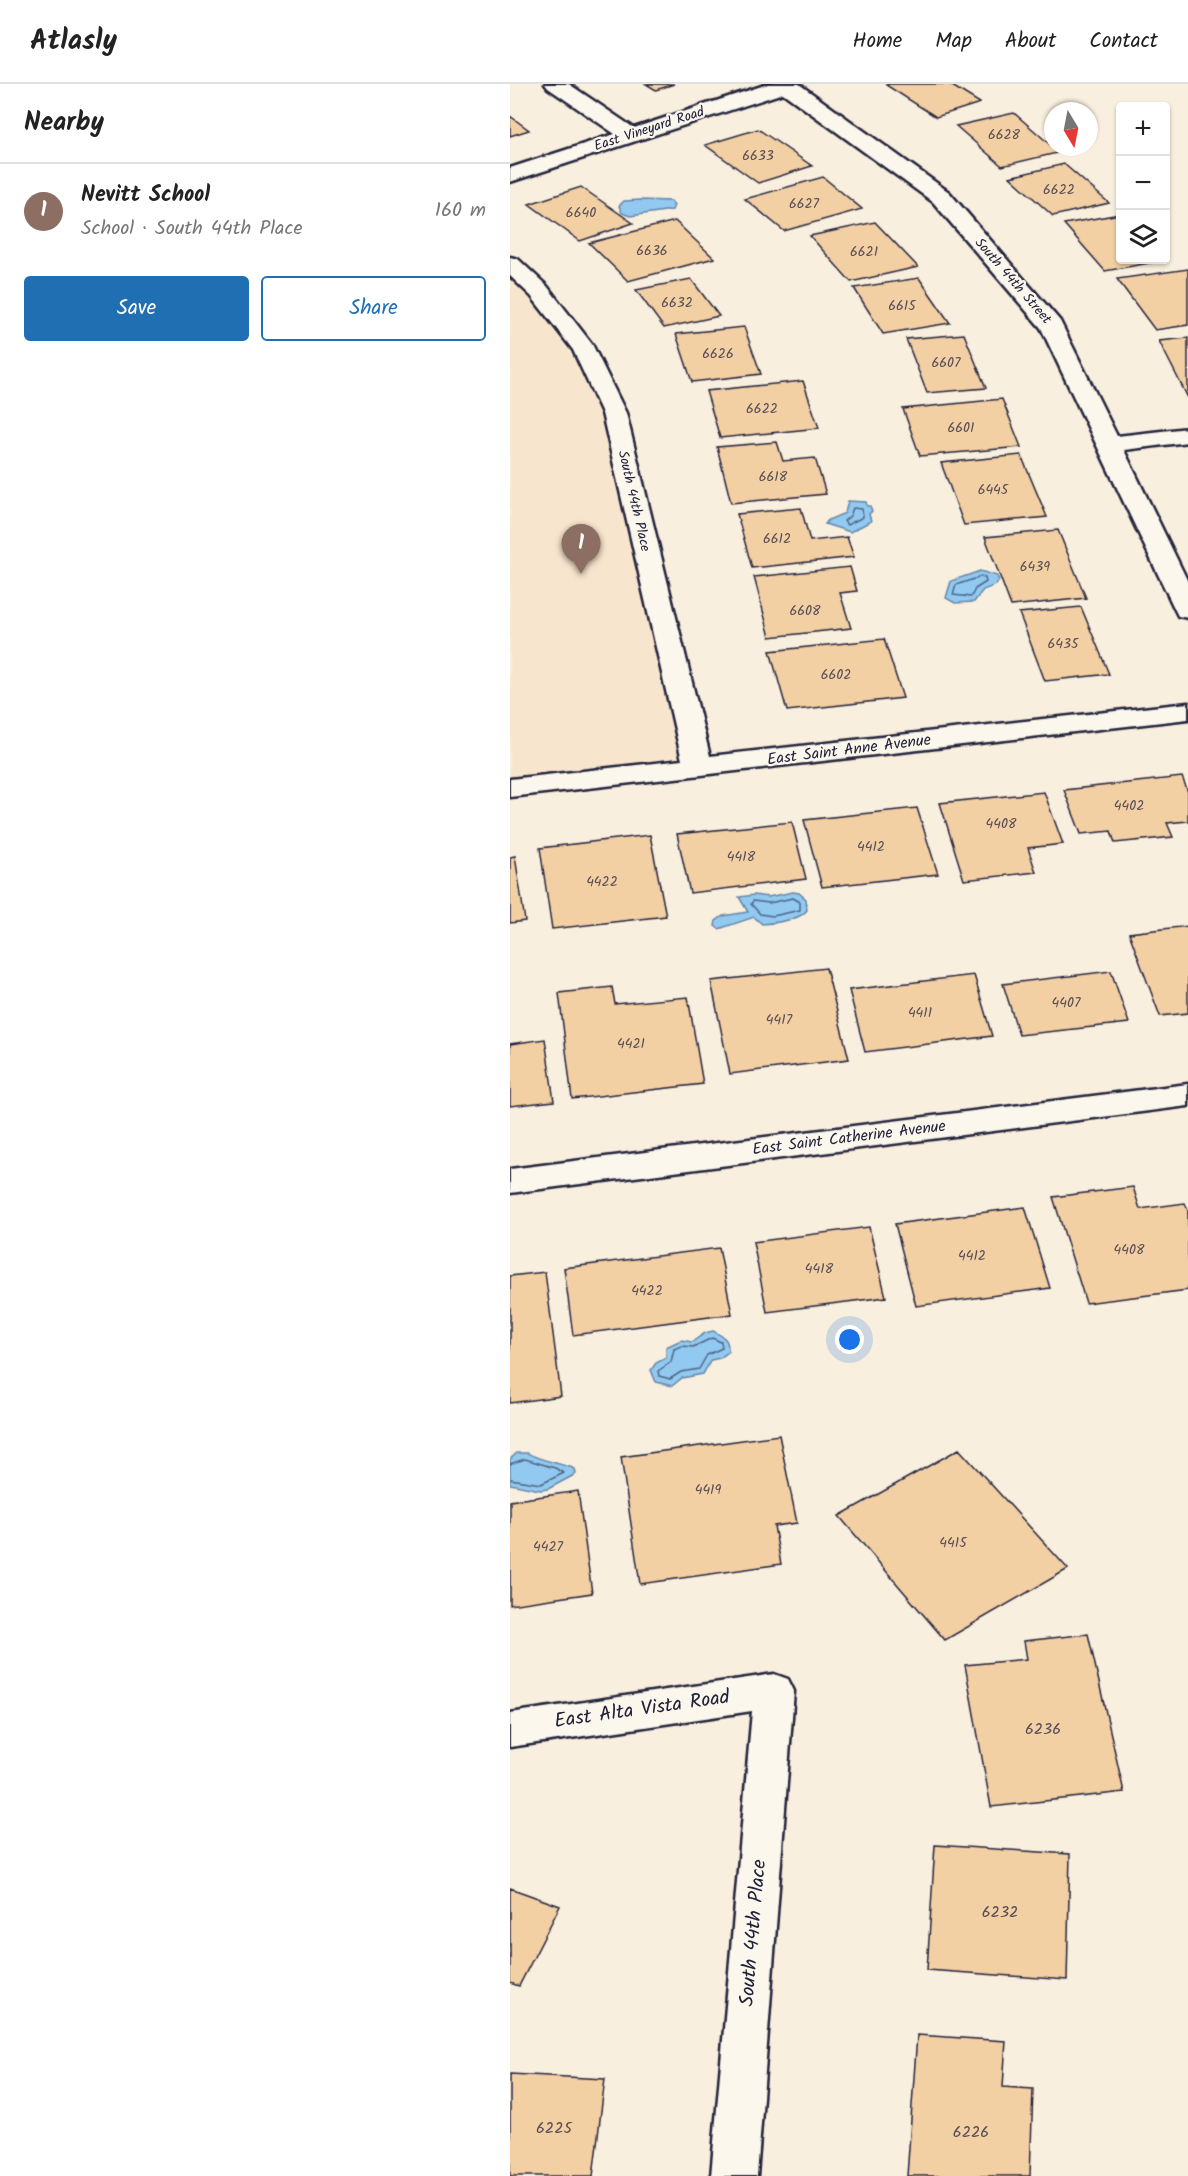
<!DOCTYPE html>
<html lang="en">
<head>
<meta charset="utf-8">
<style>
  :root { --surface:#fff; --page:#f2f2f2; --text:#222; --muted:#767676; --line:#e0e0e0; --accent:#1f6fb2 }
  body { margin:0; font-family:Kalam,sans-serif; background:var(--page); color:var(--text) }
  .controls { position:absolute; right:18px; top:18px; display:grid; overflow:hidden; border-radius:6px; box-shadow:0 2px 4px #0004 }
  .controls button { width:54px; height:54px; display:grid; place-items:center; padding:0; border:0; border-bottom:2px solid var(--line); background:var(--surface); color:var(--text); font:30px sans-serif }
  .compass { position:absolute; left:534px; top:18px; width:54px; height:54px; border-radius:50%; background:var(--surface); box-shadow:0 2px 4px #0004; rotate:170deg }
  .you { position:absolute; left:340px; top:1256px; width:21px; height:21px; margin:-15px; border:4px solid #fff; border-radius:50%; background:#1a73e8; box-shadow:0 0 0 9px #1a73e833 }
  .badge { display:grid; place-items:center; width:39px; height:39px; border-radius:50%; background:var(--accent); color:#fff; font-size:20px; font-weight:700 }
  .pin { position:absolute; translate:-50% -50px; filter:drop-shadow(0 2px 3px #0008) }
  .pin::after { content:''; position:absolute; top:32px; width:21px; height:18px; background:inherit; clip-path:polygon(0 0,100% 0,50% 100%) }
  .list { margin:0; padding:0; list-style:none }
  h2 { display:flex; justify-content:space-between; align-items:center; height:78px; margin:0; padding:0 24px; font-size:26px }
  h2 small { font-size:20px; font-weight:400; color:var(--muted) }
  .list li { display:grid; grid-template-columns:39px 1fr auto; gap:18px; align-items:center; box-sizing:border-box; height:96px; padding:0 24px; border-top:2px solid var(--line) }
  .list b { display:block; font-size:22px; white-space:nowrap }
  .list p { margin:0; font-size:20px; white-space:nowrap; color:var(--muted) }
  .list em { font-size:20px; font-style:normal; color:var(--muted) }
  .actions { display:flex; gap:12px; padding:18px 24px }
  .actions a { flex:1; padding:14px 0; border:2px solid var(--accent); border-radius:6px; text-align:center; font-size:21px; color:var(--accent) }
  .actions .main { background:var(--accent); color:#fff }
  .icon { flex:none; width:33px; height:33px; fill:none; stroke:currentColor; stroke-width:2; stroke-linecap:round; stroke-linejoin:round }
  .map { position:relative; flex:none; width:678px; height:2092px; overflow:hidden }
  header { display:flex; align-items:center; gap:36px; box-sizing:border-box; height:84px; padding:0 30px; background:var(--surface); border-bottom:2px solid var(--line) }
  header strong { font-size:28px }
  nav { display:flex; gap:33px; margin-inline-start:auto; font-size:21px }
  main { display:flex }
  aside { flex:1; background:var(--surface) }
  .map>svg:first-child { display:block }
  .built { fill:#f7e5cd }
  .water { fill:#91c9f0; stroke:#6586a8; stroke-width:1.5 }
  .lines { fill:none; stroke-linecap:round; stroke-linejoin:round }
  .shore { stroke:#4e6583; stroke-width:1.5 }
  .building { fill:#f3cfa4; stroke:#22223b; stroke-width:1.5 }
  .street-casing { stroke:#22223b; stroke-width:5 }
  .street { fill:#fbf7ec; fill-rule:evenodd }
  .labels { text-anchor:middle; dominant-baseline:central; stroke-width:4.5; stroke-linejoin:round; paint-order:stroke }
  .far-street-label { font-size:14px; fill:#22223b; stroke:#fbf7ec }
  .number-label { font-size:14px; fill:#564d55 }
  .street-label { font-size:16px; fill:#22223b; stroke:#fbf7ec }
  .near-number-label { font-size:16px; fill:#564d55 }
  .near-street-label { font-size:20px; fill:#22223b; stroke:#fbf7ec }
</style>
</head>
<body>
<header>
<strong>Atlasly</strong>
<nav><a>Home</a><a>Map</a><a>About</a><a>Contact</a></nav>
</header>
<main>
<aside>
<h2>Nearby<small></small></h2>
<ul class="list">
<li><span class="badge" style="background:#8d6e63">1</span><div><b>Nevitt School</b><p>School · South 44th Place</p></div><em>160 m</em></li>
</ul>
<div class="actions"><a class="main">Save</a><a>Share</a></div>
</aside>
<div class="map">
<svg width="678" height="2092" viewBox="0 0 678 2092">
  <rect width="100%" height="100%" fill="#f9efde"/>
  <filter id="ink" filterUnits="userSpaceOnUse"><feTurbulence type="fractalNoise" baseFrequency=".0167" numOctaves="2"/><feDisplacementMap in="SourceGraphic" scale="12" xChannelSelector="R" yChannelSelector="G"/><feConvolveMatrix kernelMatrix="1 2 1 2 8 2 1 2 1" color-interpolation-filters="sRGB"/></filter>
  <g filter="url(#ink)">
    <path class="built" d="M0,180l29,27 75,122 84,355 -188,20z"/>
    <path class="water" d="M130,116l31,1 3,4 -2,5 -42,6 -8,-3 -3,-7 5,-5z
      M338,417l18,1 1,4h3l2,5 -3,3 2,7 -21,11 -25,-8 3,-4 17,-7z
      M470,487l17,5 2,5 -3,4 -13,5 -9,12 -19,1 -9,-5 5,-17z
      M283,808l6,1 7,6 1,11c-7,10 -33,13 -45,14l-8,-7 -35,12 -4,-3 1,-5 7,-5 25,-4 -9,-15 15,-2 14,2z
      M203,1247c11,6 16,8 15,21l-8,6 -9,2 -8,14 -21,4 -10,8 -16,-4 -5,-12 5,-7 10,-5v-11l15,-7 11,2 13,-9z
      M7,1369h11c7,6 35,11 47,16l1,5 -28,15 -8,1 -30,-6v-25z"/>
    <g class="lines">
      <path class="shore" d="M343,424l9,1 1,8 -16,8 -3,-4 6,-5z
        M470,493l5,1 1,4 -11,7 -4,8 -18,-2 3,-10z
        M283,814l7,4v8l-27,6 -13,-2 -9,-10 2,-3 16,2z
        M202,1254l9,4 1,6 -15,7 -8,14 -18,3 -11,7 -11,-3 -1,-5 13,-9 3,-13 8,-3 11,1z
        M0,1380l15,-5 30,9 9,5 -23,11 -31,-5"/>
    </g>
    <path class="building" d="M136,0h28l-18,6z
      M379,0h60l31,19 -44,14 -50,-32z
      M504,29l39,34 8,5 -59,14 -46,-40z
      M0,32l19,14 -19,6z
      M248,45l54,37 -54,17 -53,-38z
      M554,80l45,39 -56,13 -43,-39z
      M313,93l39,32 -78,22 -39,-32z
      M71,103l52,36 -53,18 -51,-37z
      M610,130v46h46l-61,11 -41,-47z
      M165,137l39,37 -86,23 -39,-38z
      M365,138l43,45 -67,15 -41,-46z
      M678,185v56l-33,5 -38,-51z
      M409,194l31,45 -67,11 -29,-46z
      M181,195l28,37 -55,12 -28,-38z
      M234,243l17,47 -69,8 -16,-48z
      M454,250l22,54 -59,5 -21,-54z
      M678,254v60l-29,-57z
      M293,297l16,47 -99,10 -14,-47z
      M492,315l19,48 -101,9 -17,-47z
      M267,358l6,19 32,-3 11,36 -95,9 -14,-56z
      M511,371l26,62 -83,8 -23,-62z
      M291,424l9,33 37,-4 7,20 -102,11 -15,-54z
      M548,446l28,68 -75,8 -26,-69z
      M340,483l7,24 -17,2 11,35 -81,9 -16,-60z
      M571,523l28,67 -64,7 -26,-68z
      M374,555l19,59 -116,13 -17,-60z
      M672,693l6,15v29l-21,2 6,14 -58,6 -4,-12 -30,3 -17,-44z
      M534,708l19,52 -35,4 8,24 -72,8 -24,-77z
      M407,724l21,66 -116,13 -18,-67z
      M282,738l14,57 -116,14 -13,-59z
      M140,751l16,81 -114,13 -12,-81z
      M5,772l10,65 -15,2v-66z
      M678,842v87l-28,3 -31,-83z
      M316,884l23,91 -119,15 -19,-93z
      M601,887l18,52 -110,12 -16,-51z
      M464,891l18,61 -127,16 -16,-62z
      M102,903l3,17 73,-7 15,87 -131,15 -13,-106z
      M35,955l9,62 -44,5v-62z
      M623,1103l7,22 45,-6 3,8v79l-102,13 -33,-106z
      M515,1123l25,81 -134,18 -21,-82z
      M359,1143l17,70 -119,15 -14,-70z
      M209,1164l13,66 -159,21 -9,-67z
      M35,1188l16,124 -51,7v-127z
      M269,1351l18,88 -23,3 7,38 -141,20 -19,-127z
      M449,1365l109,120 -123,71 -106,-124z
      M68,1407l14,102 -82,12v-104z
      M578,1550l36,158 -133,15 -26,-142 62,-6 -3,-18z
      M425,1761l135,9 -3,126 -140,-10z
      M0,1804l50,18 -41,80 -9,-3z
      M407,1951l89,6 -3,46 30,2 -3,87h-123z
      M0,1990l95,5 -12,97h-83z"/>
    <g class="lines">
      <g class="street-casing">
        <path id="street" d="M35,0h24l65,44 134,-44h31l150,108 111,129 57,115 71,-8v14l-64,8 64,132v36l-10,-2 -3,-6 -134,-282 -108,-126 -150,-109 -273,89v-14l105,-34 -67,-46z
          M0,173l8,2 29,27 45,58 34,69 84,343 478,-53v16l-678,78v-18l172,-19 -80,-347 -29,-63 -42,-54 -21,-20z
          M678,1000v22l-678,87v-24z
          M264,1590l14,5 6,12 -37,485h-46l41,-465 -242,36v-34z"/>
      </g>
      <use href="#street" class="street"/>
    </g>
  </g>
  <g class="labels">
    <g class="far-street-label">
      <text transform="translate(139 45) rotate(-18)">East Vineyard Road</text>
      <text transform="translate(503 197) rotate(49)">South 44th Street</text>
      <text transform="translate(124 417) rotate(77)">South 44th Place</text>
    </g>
    <g class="number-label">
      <text x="494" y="51">6628</text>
      <text x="248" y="72">6633</text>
      <text x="549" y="106">6622</text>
      <text x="294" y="120">6627</text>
      <text x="71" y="129">6640</text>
      <text x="142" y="167">6636</text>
      <text x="354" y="168">6621</text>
      <text x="167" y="219">6632</text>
      <text x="392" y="222">6615</text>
      <text x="208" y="270">6626</text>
      <text x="436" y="279">6607</text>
      <text x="252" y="325">6622</text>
      <text x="451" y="344">6601</text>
      <text x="263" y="393">6618</text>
      <text x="483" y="406">6445</text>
      <text x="267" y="455">6612</text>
      <text x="525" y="483">6439</text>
      <text x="295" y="527">6608</text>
      <text x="553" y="560">6435</text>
      <text x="326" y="591">6602</text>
      <text x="619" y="722">4402</text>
      <text x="491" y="740">4408</text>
      <text x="361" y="763">4412</text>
      <text x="231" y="773">4418</text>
      <text x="92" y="798">4422</text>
      <text x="556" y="919">4407</text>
      <text x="410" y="929">4411</text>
      <text x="269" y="936">4417</text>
      <text x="121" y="960">4421</text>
      <text x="619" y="1166">4408</text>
      <text x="462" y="1172">4412</text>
      <text x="309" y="1185">4418</text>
      <text x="137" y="1207">4422</text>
      <text x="198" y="1406">4419</text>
      <text x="443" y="1459">4415</text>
      <text x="38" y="1463">4427</text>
    </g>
    <g class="street-label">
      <text transform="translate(339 666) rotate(-7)">East Saint Anne Avenue</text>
      <text transform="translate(339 1054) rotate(-7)">East Saint Catherine Avenue</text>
    </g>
    <g class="near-number-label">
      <text x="533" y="1645">6236</text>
      <text x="490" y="1828">6232</text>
      <text x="44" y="2044">6225</text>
      <text x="461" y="2048">6226</text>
    </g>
    <g class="near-street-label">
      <text transform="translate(132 1626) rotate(-8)">East Alta Vista Road</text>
      <text transform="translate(244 1849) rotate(-85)">South 44th Place</text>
    </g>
  </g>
</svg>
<div class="controls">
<button>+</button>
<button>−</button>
<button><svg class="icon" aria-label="layers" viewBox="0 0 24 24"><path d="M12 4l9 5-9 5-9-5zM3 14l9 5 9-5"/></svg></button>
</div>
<svg class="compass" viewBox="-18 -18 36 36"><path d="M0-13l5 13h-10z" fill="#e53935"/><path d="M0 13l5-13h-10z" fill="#767676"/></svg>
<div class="you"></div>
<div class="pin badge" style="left:71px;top:490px;background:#8d6e63">1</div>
</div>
</main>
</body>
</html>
